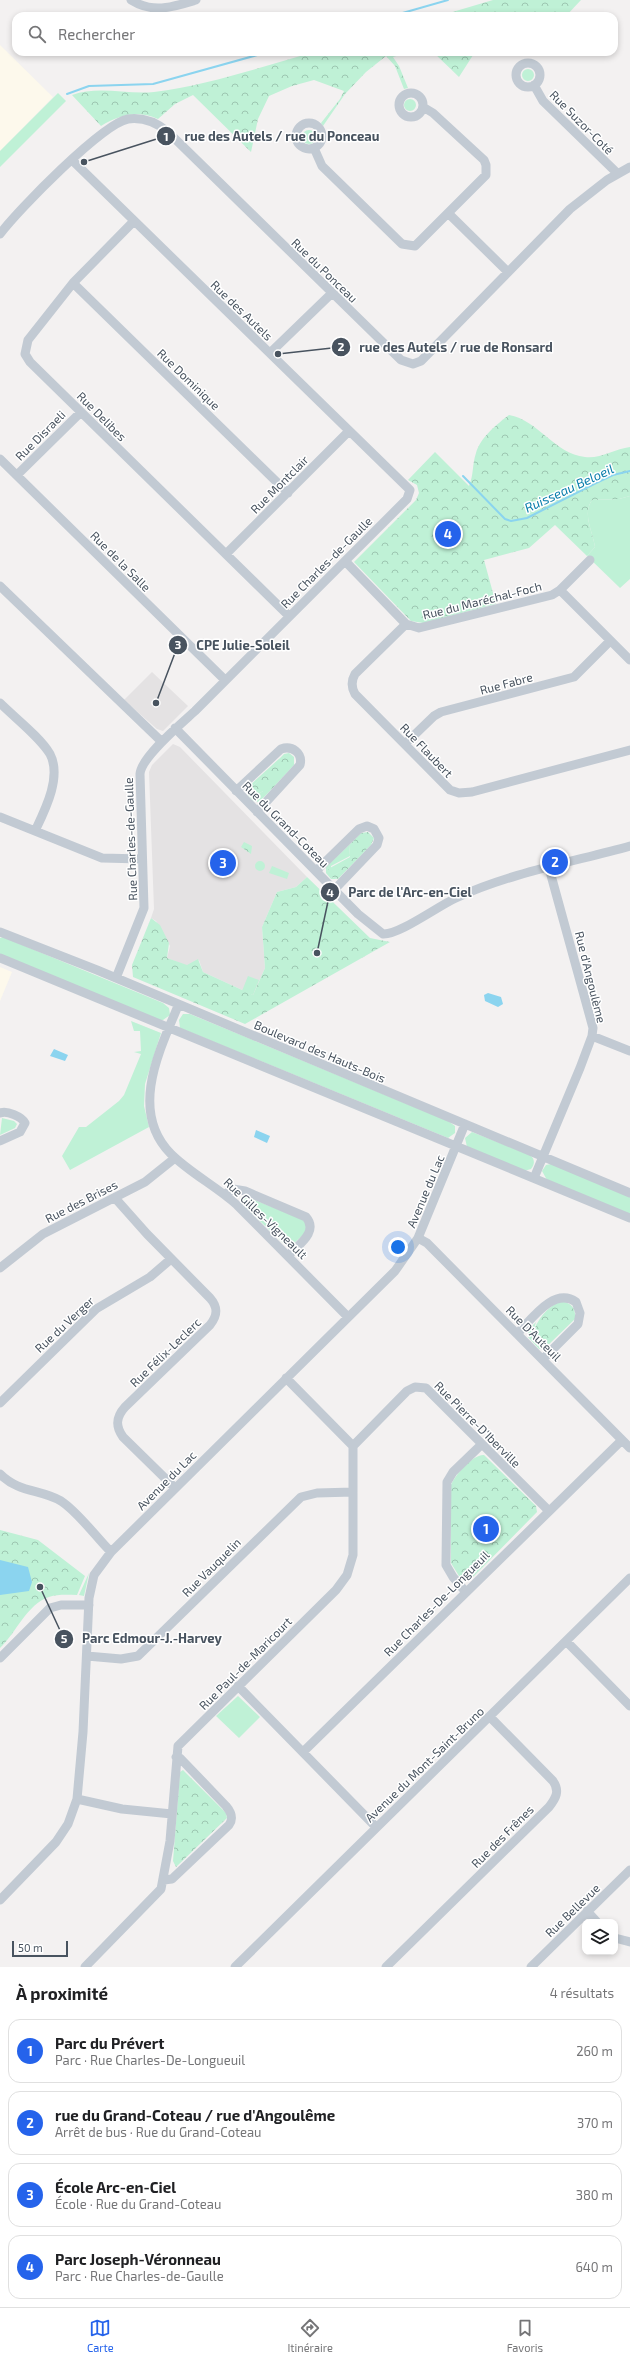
<!DOCTYPE html>
<html lang="fr">
<head>
<meta charset="utf-8">
<style>
  :root { --surface:#fff; --page:#f6f6f6; --text:#202124; --muted:#757577; --line:#e0e0e0; --accent:#2563eb }
  body { margin:0; font-family:"Exo 2",sans-serif; background:var(--page); color:var(--text) }
  .controls { position:absolute; right:12px; bottom:12px; display:grid; overflow:hidden; border-radius:8px; box-shadow:0 2px 6px #0003 }
  .controls button { width:36px; height:36px; display:grid; place-items:center; padding:0; border:0; border-bottom:1px solid var(--line); background:var(--surface); color:var(--text); font:20px sans-serif }
  .scale { position:absolute; left:12px; bottom:10px; width:56px; box-sizing:border-box; padding-left:4px; border:2px solid #48535f; border-top:0; font-size:11px; line-height:14px; white-space:nowrap; color:#48535f; -webkit-text-stroke:3px #fff; paint-order:stroke }
  .you { position:absolute; left:398px; top:1247px; width:14px; height:14px; margin:-10px; border:3px solid #fff; border-radius:50%; background:#1a73e8; box-shadow:0 0 0 6px #1a73e833 }
  .badge { display:grid; place-items:center; width:26px; height:26px; border-radius:50%; background:var(--accent); color:#fff; font-size:13px; font-weight:700 }
  .pin { position:absolute; translate:-50% -50%; border:2px solid #fff; box-shadow:0 1px 4px #0006 }
  .list { margin:0; padding:0; list-style:none }
  h2 { display:flex; justify-content:space-between; align-items:center; height:52px; margin:0; padding:0 16px; font-size:17px }
  h2 small { font-size:13px; font-weight:400; color:var(--muted) }
  .list li { display:grid; grid-template-columns:26px 1fr auto; gap:12px; align-items:center; box-sizing:border-box; height:64px; margin:0 8px 8px; padding:0 8px; border:1px solid var(--line); border-radius:12px }
  .list b { display:block; font-size:15px; white-space:nowrap }
  .list p { margin:0; font-size:13px; white-space:nowrap; color:var(--muted) }
  .list em { font-size:13px; font-style:normal; color:var(--muted) }
  .icon { flex:none; width:22px; height:22px; fill:none; stroke:currentColor; stroke-width:2; stroke-linecap:round; stroke-linejoin:round }
  .map { position:relative; flex:none; width:630px; height:1967px; overflow:hidden }
  .search { position:absolute; background:var(--surface); box-shadow:0 2px 6px #0003; left:12px; right:12px; top:12px; height:44px; display:flex; align-items:center; gap:10px; box-sizing:border-box; padding:0 14px; border-radius:12px; color:var(--muted); font-size:15px }
  .sheet { height:340px; background:var(--surface) }
  nav { display:flex; justify-content:space-around; align-items:center; box-sizing:border-box; height:56px; border-top:1px solid var(--line); background:var(--surface); font-size:11px; color:var(--muted) }
  nav a { display:grid; justify-items:center; gap:2px }
  nav .on { color:var(--accent) }
  .map>svg:first-child { display:block }
  .commercial { fill:#fdf9ec }
  .education { fill:#e4e2e3 }
  .green { fill:#bff1d6 }
  .forest { fill:url(#forest-crowns) }
  .water { fill:#8bd4ef }
  .lines { fill:none; stroke-linecap:round; stroke-linejoin:round }
  .stream { stroke:#8bd4ef; stroke-width:2 }
  .minor { stroke:#c2cad3; stroke-width:9 }
  .labels { text-anchor:middle; dominant-baseline:central; stroke-width:3; stroke-linejoin:round; paint-order:stroke }
  .street-label { font-size:12px; fill:#48535f; stroke:#fff }
  .water-label { font-size:13px; font-style:italic; fill:#087dab; stroke:#fff }
  .leader { fill:none; stroke:#48535f; stroke-width:1.5 }
  .callout-dot { fill:#48535f; stroke:#fff; stroke-width:1.5 }
  .mark-label { font-size:12px; text-anchor:middle; font-weight:bold; fill:#fff }
  .callout-label { font-size:13px; text-anchor:middle; font-weight:bold; fill:#48535f; stroke:#fff; stroke-width:3; stroke-linejoin:round; paint-order:stroke }
</style>
</head>
<body>
<div class="map">
<svg width="630" height="1967" viewBox="0 0 630 1967">
  <defs>
    <pattern id="forest-crowns" width="20" height="18" patternUnits="userSpaceOnUse"><rect width="20" height="18" fill="#bff1d6"/><path d="M2 6a3 3 0 1 1 6 0M12 15a3 3 0 1 1 6 0" fill="none" stroke="#9dc6b1"/></pattern>
  </defs>
  <rect width="100%" height="100%" fill="#f3f1f1"/>
  <path class="commercial" d="M0,45l53,52 -53,54z
    M0,967l12,5 -12,29z"/>
  <path class="education" d="M152,672l36,34 -25,25 -6,-2 -33,-29z
    M173,744l7,3 127,130 -11,10 -19,5 -15,35 3,41 -12,27 -50,-23 -4,-12 -12,6 -20,-8 3,-12 -14,-25 -5,-3 3,-9 -5,-137 3,-7z"/>
  <path class="green" d="M522 75a6 6 0 1 1 12 0a6 6 0 1 1-12 0Z
    M58,93l8,8 -66,66v-16z
    M404 105a6 6 0 1 1 12 0a6 6 0 1 1-12 0Z
    M302 137a7 7 0 1 1 14 0a7 7 0 1 1-14 0Z
    M630,496v83l-10,9 -33,-32 8,-9c-2,-15 -13,-33 -3,-47l27,-1z
    M280,758l-5,7 -21,20 3,10 6,-4h7l-11,11 -6,-1 -6,-7 1,-7z
    M349,845l1,11 -19,10v11l7,2h-7l-5,-6v-6z
    M255 866a5 5 0 1 1 10 0a5 5 0 1 1-10 0Z
    M272,866l17,7 -2,6 -18,-6z
    M3,937l160,66 6,5 1,7 -7,5h-3l-160,-65v-17z
    M248,976l11,4 -6,15 -11,-4z
    M183,1014h7l258,107 7,5v7l-7,5 -268,-110 -1,-8z
    M131,1021l30,12 -16,51 -1,22 5,21 -79,43 -8,-14 17,-29h7l33,-26 5,-6 17,-41 -7,-2 7,-1 -1,-20h-6z
    M2,1118l12,3 3,3 -2,4 -15,7z
    M472,1132l58,23c5,4 5,9 1,14l-7,2 -57,-24 -2,-9z
    M551,1164l79,32v19l-83,-35 -5,-9 4,-6z
    M245,1196l57,23 5,6 -2,8 -14,13 -6,-1 -44,-42 -1,-4z
    M536,1322l-4,13 12,14h-5l-11,-12v-7z
    M89,1573l-5,23 -5,-1z
    M238,1696l22,21 -21,21 -23,-22z"/>
  <path class="forest" d="M493,0h88l-15,16h-18l-2,-2 -8,2h-99z
    M314,52h96l-17,5 6,9 9,22 -4,1 -9,-23 -9,-10 -20,16 -21,22 -22,32 -2,-3 19,-24 4,-8 -30,-11 -22,6 -23,10 -11,23 -7,33 -58,-57 -18,9 -17,15c-21,-9 -38,-4 -57,7l-29,-31c27,-10 55,0 82,-3 54,-7 107,-25 160,-40z
    M433,52h42l-16,25z
    M509,415c29,5 46,39 76,42 15,2 30,-8 45,-10v49l-11,3 -27,1c-10,14 1,32 3,47l-8,9 -32,-31 -26,23 -45,12 12,44 -73,19 -12,-2 -57,-59 62,-62 3,-7 -2,-8 -9,-5 27,-28 34,34c5,-12 3,-21 7,-33 4,-15 21,-29 33,-38z
    M289,753l5,4v8l-24,26h-7l-6,4h-4l-1,-8 32,-33z
    M368,832l6,6 -3,7 -33,34 -7,-2 -3,-8 22,-12 -1,-12 12,-12z
    M244,842l8,4 -1,8 -10,-7z
    M307,877l63,61 20,4 -145,82 -112,-47 -1,-12 19,-47 9,7 9,18 -2,15 20,7 11,-6 5,13 50,23 12,-27 -3,-41 15,-35 19,-5z
    M562,1301c10,3 14,7 13,18l-31,30 -12,-14c5,-15 15,-29 30,-34z
    M484,1455l52,51 1,6 -65,66 -5,2 -8,-4 -8,-13v-78c4,-10 22,-31 33,-30z
    M0,1530l38,10 47,36 -8,19c-9,0 -19,-1 -28,2 -22,7 -33,36 -49,51z
    M183,1770l43,43 1,5 -51,49 -3,-6 7,-89z"/>
  <path class="water" d="M488,993l13,4 2,7 -5,3 -13,-6 -1,-6z
    M54,1049l14,6 -3,6 -15,-5z
    M256,1130l14,6 -3,7 -13,-6z
    M0,1560l28,7 4,15 -3,9 -29,4z"/>
  <g class="lines">
    <path class="stream" d="M392,16l56,-16
      M67,94l22,-8 64,-2 115,-32
      M463,476l42,43 6,2 16,-3 69,-35 17,-8 17,-4"/>
    <path class="minor" d="M131,0c22,14 42,7 65,0
      M516 75a12 12 0 1 1 24 0a12 12 0 1 1-24 0Z
      M534,85l9,16 74,72
      M399 105a12 12 0 1 1 24 0a12 12 0 1 1-24 0Z
      M296 136a13 13 0 1 1 26 0a13 13 0 1 1-26 0Z
      M314,148l8,18 80,78 13,2 71,-71v-10l-2,-5 -51,-47 -10,-6
      M73,161l337,329 -3,9 -212,212c-13,12 -54,46 -55,63l4,134 -28,70
      M449,214l59,58
      M134,221l-61,62 -45,57 -3,14 5,8 259,254
      M0,234c18,-24 102,-110 128,-115 16,-2 28,3 40,13l233,228 12,4 8,-3 149,-152 37,-29 23,-13
      M73,283l215,210
      M270,353l62,-60
      M0,459l225,221
      M17,475l64,-63
      M226,554l123,-123
      M345,561l61,63 13,4 133,-33 8,-5 30,-30
      M0,586l162,156
      M560,590l70,70
      M406,624l-51,50c-4,7 -4,13 0,20l95,96 9,3 13,-1 158,-42
      M0,703c15,15 40,34 50,51 12,23 -5,56 -15,77
      M175,728l183,186 25,20c16,1 55,-28 73,-36 54,-25 116,-36 174,-52
      M405,744l29,-28 7,-4 133,-35 36,-36
      M236,791l45,-42c11,-4 22,4 19,16l-43,47
      M0,817l102,41 40,1
      M316,871l43,-42 8,-3 7,3 5,9 -2,7 -42,44
      M0,932l97,38 533,223
      M0,958l630,260
      M178,1006c-19,45 -49,106 -7,148 19,19 45,32 66,51l111,112
      M592,1036l38,15
      M0,1113c7,-3 22,4 25,10l-5,9 -20,9
      M534,1178l46,-110 12,-32 1,-8 -44,-160
      M225,1194l8,-5 12,2 61,26c13,15 -8,28 -18,39
      M115,1198l32,36 63,64c8,9 8,17 0,27l-85,82c-9,10 -10,19 -2,30l52,51
      M418,1238l9,5 203,205
      M0,1268l43,-34 102,-52 30,-24
      M517,1334c14,-14 37,-48 59,-32l4,11 -2,11 -35,35
      M0,1403l96,-94 54,-32 21,-18
      M353,1446l54,-55 8,-4 11,1 122,122
      M0,1474c19,19 40,15 61,27 17,11 35,36 50,51
      M465,1591l-12,-14 -7,-12 1,-83 6,-10 29,-28
      M566,1641l64,65
      M87,1656l34,3 17,-3 163,-159 16,-4 36,-1
      M0,1658l50,-50 11,-3h28
      M238,1686l138,141
      M303,1752l319,-312
      M77,1799l45,10 50,5
      M164,1880l8,-1 57,-54c5,-7 2,-13 -3,-19l-46,-48 -4,-1
      M0,1900l56,-58 12,-18 9,-25 6,-67 6,-134 5,-23 17,-23 284,-281 23,-33 47,-114
      M587,1911l10,11
      M615,1938l15,4
      M85,1967l76,-78 9,-48 8,-95 158,-156 11,-15 6,-20v-109l-67,-68
      M235,1967l395,-389
      M386,1967l163,-160c7,-9 11,-16 4,-26l-63,-64
      M531,1967l99,-97"/>
  </g>
  <g class="labels">
    <g class="street-label">
      <text transform="translate(582 122) rotate(45)">Rue Suzor-Coté</text>
      <text transform="translate(325 270) rotate(44)">Rue du Ponceau</text>
      <text transform="translate(242 310) rotate(44)">Rue des Autels</text>
      <text transform="translate(189 379) rotate(44)">Rue Dominique</text>
      <text transform="translate(102 416) rotate(45)">Rue Delibes</text>
      <text transform="translate(40 435) rotate(-45)">Rue Disraeli</text>
      <text transform="translate(279 484) rotate(-45)">Rue Montclair</text>
      <text transform="translate(121 561) rotate(45)">Rue de la Salle</text>
      <text transform="translate(326 562) rotate(-45)">Rue Charles-de-Gaulle</text>
      <text transform="translate(482 600) rotate(-14)">Rue du Maréchal-Foch</text>
      <text transform="translate(506 683) rotate(-15)">Rue Fabre</text>
      <text transform="translate(427 750) rotate(46)">Rue Flaubert</text>
      <text transform="translate(286 824) rotate(45)">Rue du Grand-Coteau</text>
      <text transform="translate(130 839) rotate(-92)">Rue Charles-de-Gaulle</text>
      <text transform="translate(591 977) rotate(76)">Rue d'Angoulème</text>
      <text transform="translate(320 1051) rotate(23)">Boulevard des Hauts-Bois</text>
      <text transform="translate(425 1191) rotate(-67)">Avenue du Lac</text>
      <text transform="translate(81 1201) rotate(-27)">Rue des Brises</text>
      <text transform="translate(266 1218) rotate(44)">Rue Gilles-Vigneault</text>
      <text transform="translate(64 1324) rotate(-43)">Rue du Verger</text>
      <text transform="translate(534 1333) rotate(45)">Rue D'Auteuil</text>
      <text transform="translate(165 1352) rotate(-44)">Rue Félix-Leclerc</text>
      <text transform="translate(478 1424) rotate(45)">Rue Pierre-D'Iberville</text>
      <text transform="translate(166 1480) rotate(-45)">Avenue du Lac</text>
      <text transform="translate(211 1567) rotate(-45)">Rue Vauquelin</text>
      <text transform="translate(436 1603) rotate(-45)">Rue Charles-De-Longueuil</text>
      <text transform="translate(245 1663) rotate(-45)">Rue Paul-de-Maricourt</text>
      <text transform="translate(424 1764) rotate(-44)">Avenue du Mont-Saint-Bruno</text>
      <text transform="translate(502 1836) rotate(-45)">Rue des Frênes</text>
      <text transform="translate(572 1910) rotate(-44)">Rue Bellevue</text>
    </g>
    <g class="water-label">
      <text transform="translate(569 488) rotate(-25)">Ruisseau Beloeil</text>
    </g>
  </g>
  <path class="leader" d="M84 162L166 136M278 354L341 347M156 703L178 645M317 953L330 892M40 1587L64 1639"/>
  <g class="callout-dot">
    <circle cx="84" cy="162" r="4"/>
    <circle cx="278" cy="354" r="4"/>
    <circle cx="156" cy="703" r="4"/>
    <circle cx="317" cy="953" r="4"/>
    <circle cx="40" cy="1587" r="4"/>
    <circle cx="166" cy="136" r="10"/>
    <circle cx="341" cy="347" r="10"/>
    <circle cx="178" cy="645" r="10"/>
    <circle cx="330" cy="892" r="10"/>
    <circle cx="64" cy="1639" r="10"/>
  </g>
  <g class="mark-label">
    <text x="166" y="141">1</text>
    <text x="341" y="351">2</text>
    <text x="178" y="649">3</text>
    <text x="330" y="897">4</text>
    <text x="64" y="1643">5</text>
  </g>
  <g class="callout-label">
    <text x="282" y="141">rue des Autels / rue du Ponceau</text>
    <text x="456" y="352">rue des Autels / rue de Ronsard</text>
    <text x="243" y="650">CPE Julie-Soleil</text>
    <text x="410" y="897">Parc de l'Arc-en-Ciel</text>
    <text x="152" y="1643">Parc Edmour-J.-Harvey</text>
  </g>
</svg>
<div class="controls">
<button><svg class="icon" aria-label="layers" viewBox="0 0 24 24"><path d="M12 4l9 5-9 5-9-5zM3 14l9 5 9-5"/></svg></button>
</div>
<div class="scale">50 m</div>
<div class="you"></div>
<div class="pin badge" style="left:486px;top:1529px">1</div>
<div class="pin badge" style="left:555px;top:862px">2</div>
<div class="pin badge" style="left:223px;top:863px">3</div>
<div class="pin badge" style="left:448px;top:534px">4</div>
<div class="search"><svg class="icon" aria-label="search" viewBox="0 0 24 24"><circle cx="10" cy="10" r="6"/><path d="M15 15l6 6"/></svg>Rechercher</div>
</div>
<section class="sheet">
<h2>À proximité<small>4 résultats</small></h2>
<ul class="list">
<li><span class="badge">1</span><div><b>Parc du Prévert</b><p>Parc · Rue Charles-De-Longueuil</p></div><em>260 m</em></li>
<li><span class="badge">2</span><div><b>rue du Grand-Coteau / rue d'Angoulême</b><p>Arrêt de bus · Rue du Grand-Coteau</p></div><em>370 m</em></li>
<li><span class="badge">3</span><div><b>École Arc-en-Ciel</b><p>École · Rue du Grand-Coteau</p></div><em>380 m</em></li>
<li><span class="badge">4</span><div><b>Parc Joseph-Véronneau</b><p>Parc · Rue Charles-de-Gaulle</p></div><em>640 m</em></li>
</ul>
</section>
<nav>
<a class="on"><svg class="icon" aria-label="map" viewBox="0 0 24 24"><path d="M3 6l6-2 6 2 6-2v14l-6 2-6-2-6 2zM9 4v14M15 6v14"/></svg>Carte</a>
<a><svg class="icon" aria-label="directions" viewBox="0 0 24 24"><path d="M12 3l9 9-9 9-9-9zM9 14v-3h6M13 9l2 2-2 2"/></svg>Itinéraire</a>
<a><svg class="icon" aria-label="saved" viewBox="0 0 24 24"><path d="M7 4h10v16l-5-4-5 4z"/></svg>Favoris</a>
</nav>
</body>
</html>
